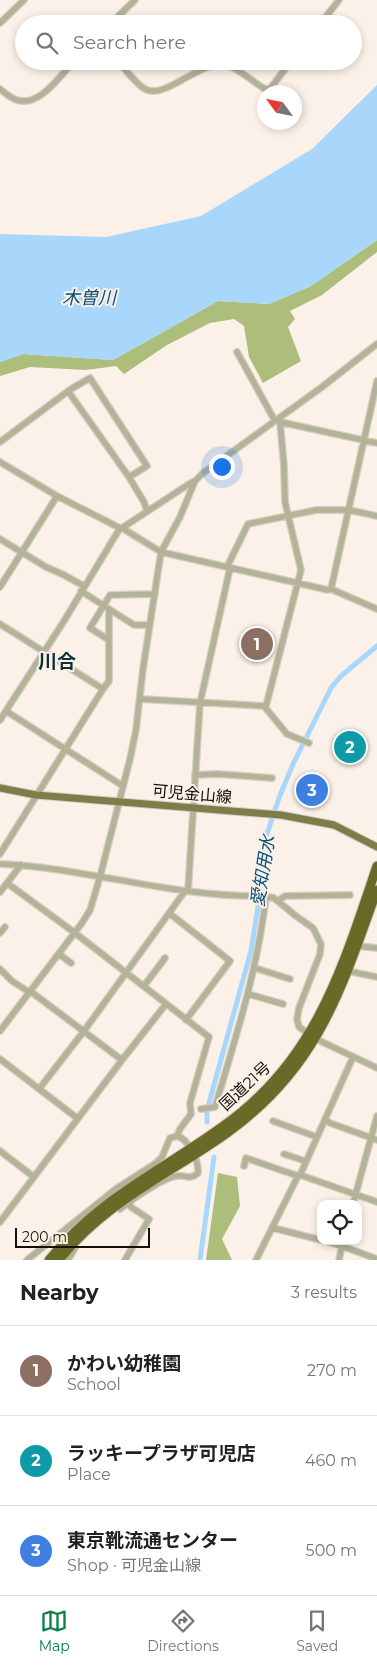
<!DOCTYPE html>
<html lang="en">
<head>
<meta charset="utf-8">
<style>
  :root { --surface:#fff; --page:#f2f2f2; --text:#222; --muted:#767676; --line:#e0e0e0; --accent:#0b8043 }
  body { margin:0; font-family:Montserrat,"Noto Sans JP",sans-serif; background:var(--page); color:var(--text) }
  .controls { position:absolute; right:15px; bottom:15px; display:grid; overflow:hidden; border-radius:10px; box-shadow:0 2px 8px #0003 }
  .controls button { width:45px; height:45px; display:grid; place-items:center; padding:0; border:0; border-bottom:1px solid var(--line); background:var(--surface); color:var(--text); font:25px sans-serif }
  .compass { position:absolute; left:257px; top:85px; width:45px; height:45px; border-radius:50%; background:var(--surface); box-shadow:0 2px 8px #0003; rotate:303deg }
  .scale { position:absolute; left:15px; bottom:12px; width:135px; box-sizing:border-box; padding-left:5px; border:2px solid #180f08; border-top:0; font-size:14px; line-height:18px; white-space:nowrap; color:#180f08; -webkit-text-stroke:4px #fbf1e8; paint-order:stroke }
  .you { position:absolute; left:221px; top:466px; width:18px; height:18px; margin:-12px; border:4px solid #fff; border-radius:50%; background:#1a73e8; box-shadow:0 0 0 8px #1a73e833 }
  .badge { display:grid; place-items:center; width:32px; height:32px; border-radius:50%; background:var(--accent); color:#fff; font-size:16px; font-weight:700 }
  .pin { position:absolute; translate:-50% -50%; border:2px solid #fff; box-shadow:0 1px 5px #0006 }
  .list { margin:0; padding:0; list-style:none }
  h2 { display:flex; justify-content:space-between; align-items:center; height:65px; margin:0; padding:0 20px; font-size:21px }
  h2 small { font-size:16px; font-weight:400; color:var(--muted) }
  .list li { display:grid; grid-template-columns:32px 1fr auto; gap:15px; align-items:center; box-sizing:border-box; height:90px; padding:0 20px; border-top:1px solid var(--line) }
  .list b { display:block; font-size:19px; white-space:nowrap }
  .list p { margin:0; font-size:16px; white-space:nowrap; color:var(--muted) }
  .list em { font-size:16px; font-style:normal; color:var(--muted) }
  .icon { flex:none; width:28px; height:28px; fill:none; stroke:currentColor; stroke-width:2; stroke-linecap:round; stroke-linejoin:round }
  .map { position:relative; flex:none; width:377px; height:1260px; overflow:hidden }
  .search { position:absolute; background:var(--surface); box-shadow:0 2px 8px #0003; left:15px; right:15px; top:15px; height:55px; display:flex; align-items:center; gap:12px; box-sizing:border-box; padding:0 18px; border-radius:28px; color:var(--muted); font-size:19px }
  .sheet { height:335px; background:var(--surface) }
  nav { display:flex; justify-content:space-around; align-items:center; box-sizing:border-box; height:70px; border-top:1px solid var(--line); background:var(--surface); font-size:14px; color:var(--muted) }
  nav a { display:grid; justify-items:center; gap:2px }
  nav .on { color:var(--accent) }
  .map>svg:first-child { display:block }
  .forest { fill:#acbd7c }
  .water { fill:#a8d7fb }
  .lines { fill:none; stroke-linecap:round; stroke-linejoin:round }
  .canal { stroke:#a8d7fb; stroke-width:5 }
  .minor-casing { stroke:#d7cdc4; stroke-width:8 }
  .major-casing { stroke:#d7cdc4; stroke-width:9 }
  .highway-casing { stroke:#d7cdc4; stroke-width:11 }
  .minor { stroke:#b2b397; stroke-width:5.5 }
  .major { stroke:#7c7d48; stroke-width:7 }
  .highway { stroke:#696a28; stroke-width:9 }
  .labels { text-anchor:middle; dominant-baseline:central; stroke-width:4; stroke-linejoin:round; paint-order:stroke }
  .street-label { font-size:16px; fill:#180f08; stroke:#fbf1e8 }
  .water-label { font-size:18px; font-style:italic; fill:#07517a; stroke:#fbf1e8 }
  .quarter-label { font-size:19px; font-weight:bold; fill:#0e2f36; stroke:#fbf1e8 }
</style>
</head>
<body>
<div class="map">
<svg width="377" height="1260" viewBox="0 0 377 1260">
  <rect width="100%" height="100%" fill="#fbf1e8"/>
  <path class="forest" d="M377,240v12l-55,43 -32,16 5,8 -7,8 13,34 -38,22 -14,-26 -5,-31 -10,-7 -24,4 -43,22 -43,29 -8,-8 -30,4 -56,-3 -30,9v-14l23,-8 90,6 105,-59 51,3 42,-18z
    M218,1173l19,4 3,29 -18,33 10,21h-26z"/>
  <path class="water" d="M377,85v155l-66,46 -42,18 -51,-3 -105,59 -90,-6 -23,8v-128l106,3 95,-21 111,-67z"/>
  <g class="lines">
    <path class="canal" d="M207,1122v-12l44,-159 8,-51 4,-54 16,-48 14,-34 38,-76 10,-12 36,-30
      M200,1260l14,-103"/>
    <g class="minor-casing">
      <path id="minor" d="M0,23l24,-23
        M110,24l25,-24
        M320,24l19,-24
        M118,61c7,8 18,23 27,28 21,12 56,-32 84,-23 13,5 24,16 36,23h5l21,-28
        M0,89c5,4 10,9 17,11 23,7 43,-24 57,-39
        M237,352l38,69
        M68,391l61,86
        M280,422l97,21
        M0,442l71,-53 19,-11 57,88 -18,11 15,25 3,9
        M0,462l57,34 63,32h2l39,24 167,38 3,-1 46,20
        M122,528l67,-44 6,-3
        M0,539l46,28 18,8 20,11
        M227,567l21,-43 68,-14h33l28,6
        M0,587l57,-91
        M331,589l46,-208
        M81,591l53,34h16
        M0,624l103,65 -103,165
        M109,640l-19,-12 20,-33 45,-1
        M103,689l6,-8v-71
        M140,699l124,7 23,28 22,9
        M264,706h2l35,-136 -16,-68 -1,-36 -4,-44 -2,-3
        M6,711l117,75
        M0,720l64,-99 56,-93
        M195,775l22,-1 55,4
        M0,864c89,4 175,34 264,32l10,2 22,18 17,12 8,16 -1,10 -21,54 -2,11 2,8 17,12 61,29
        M7,883l68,50 134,104 -19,66 1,11 -11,15 -3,7
        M188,891l12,-188 30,-135
        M0,892l21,-27
        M278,901l7,-5 65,-1
        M169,913l61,48 -44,59
        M0,933l5,-6
        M357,946l20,2
        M59,954l12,9
        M255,968l35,11
        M0,969l12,12 17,11
        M348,971l29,6
        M144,986l21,-28
        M30,991l92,69
        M248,994l35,10
        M0,1031l82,-108 8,-13 10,-33 30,-118 6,-29 7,-61 18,-117 19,-35 15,-36 8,-8 119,-86 55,-43
        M353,1057l-52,116 2,3 74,26
        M0,1059l77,59
        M39,1089l45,-58 101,-140
        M201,1109l14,-2c21,-70 43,-139 51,-211
        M325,1119l5,4 47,17
        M273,1121l44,16
        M0,1151l34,26
        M284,1154l21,7
        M244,1166l2,-8 52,18 1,-1
        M353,1204l24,-88
        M0,1222l122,-162 44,-56
        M273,1228l48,12
        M325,1241l17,5 35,13
        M27,1260l90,-72 39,-25 6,-6 8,-19 7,-2c12,3 22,26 21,37 -8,8 -13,1 -22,3 -13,2 -45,24 -56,33
        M68,1260l7,-12
        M125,1260l24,-41 -18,-12 -2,-4
        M256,1260l42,-84
        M339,1260l4,-19"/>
    </g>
    <g class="major-casing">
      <path id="major" d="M0,788l36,7 245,20 53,10 43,22"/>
    </g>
    <g class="highway-casing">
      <path id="highway" d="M49,1260c50,-62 111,-88 173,-133 94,-66 120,-158 155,-261
        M59,1260c46,-58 109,-85 168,-127 91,-65 114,-143 150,-243"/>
    </g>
    <use href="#minor" class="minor"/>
    <use href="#major" class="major"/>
    <use href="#highway" class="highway"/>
  </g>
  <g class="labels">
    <g class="street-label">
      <text transform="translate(192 794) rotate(5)">可児金山線</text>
      <text transform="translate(245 1086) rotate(-43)">国道21号</text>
    </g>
    <g class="water-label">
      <text x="89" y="298">木曽川</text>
      <text transform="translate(263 871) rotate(-81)">愛知用水</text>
    </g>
    <g class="quarter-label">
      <text x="57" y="661">川合</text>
    </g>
  </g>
</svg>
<div class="controls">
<button><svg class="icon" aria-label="locate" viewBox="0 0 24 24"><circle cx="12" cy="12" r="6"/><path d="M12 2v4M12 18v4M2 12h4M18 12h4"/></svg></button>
</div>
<svg class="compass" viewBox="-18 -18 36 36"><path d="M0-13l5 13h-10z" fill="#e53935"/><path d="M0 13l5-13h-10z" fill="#767676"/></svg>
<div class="scale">200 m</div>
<div class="you"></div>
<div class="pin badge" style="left:257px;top:644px;background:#8d6e63">1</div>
<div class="pin badge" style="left:350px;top:747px;background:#0f9aa8">2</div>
<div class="pin badge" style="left:312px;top:790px;background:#3f7fe0">3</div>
<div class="search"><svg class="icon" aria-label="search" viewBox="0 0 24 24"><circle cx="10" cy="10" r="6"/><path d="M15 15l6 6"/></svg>Search here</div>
</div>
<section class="sheet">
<h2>Nearby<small>3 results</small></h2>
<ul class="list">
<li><span class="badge" style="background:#8d6e63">1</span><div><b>かわい幼稚園</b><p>School</p></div><em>270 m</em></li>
<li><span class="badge" style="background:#0f9aa8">2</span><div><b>ラッキープラザ可児店</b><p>Place</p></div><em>460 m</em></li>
<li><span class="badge" style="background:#3f7fe0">3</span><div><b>東京靴流通センター</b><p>Shop · 可児金山線</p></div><em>500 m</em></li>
</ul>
</section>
<nav>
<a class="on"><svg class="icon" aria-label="map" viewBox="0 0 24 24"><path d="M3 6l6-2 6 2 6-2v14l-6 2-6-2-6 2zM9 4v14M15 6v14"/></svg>Map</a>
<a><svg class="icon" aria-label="directions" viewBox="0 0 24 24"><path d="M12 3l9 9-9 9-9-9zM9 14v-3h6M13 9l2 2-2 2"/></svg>Directions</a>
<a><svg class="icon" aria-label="saved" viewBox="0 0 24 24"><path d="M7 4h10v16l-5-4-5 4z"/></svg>Saved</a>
</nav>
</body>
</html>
